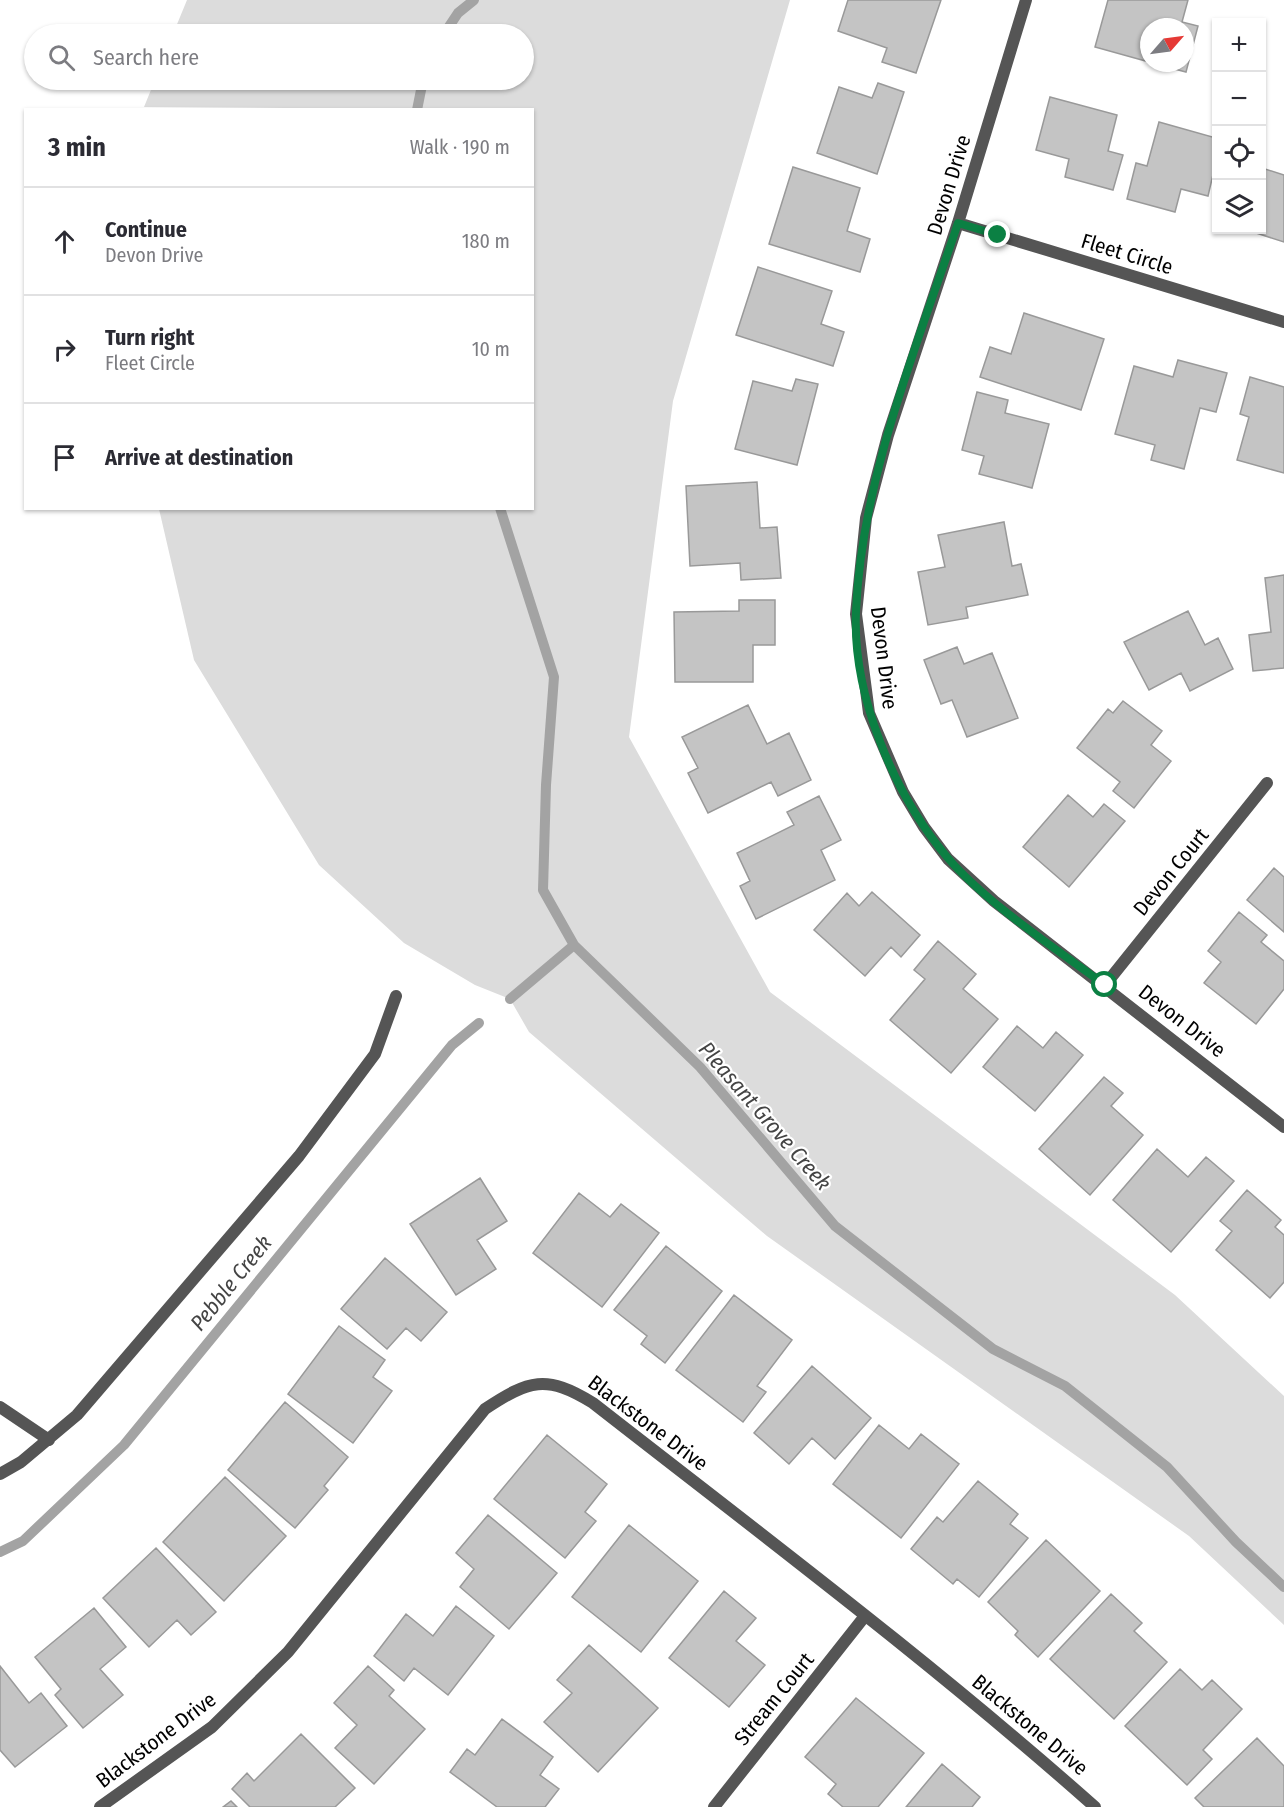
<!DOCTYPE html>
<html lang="en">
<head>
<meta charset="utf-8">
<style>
  :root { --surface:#fff; --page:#f7f7f7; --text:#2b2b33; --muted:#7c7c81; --line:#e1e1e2 }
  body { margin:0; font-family:"Fira Sans Condensed",sans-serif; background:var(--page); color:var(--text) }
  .controls { position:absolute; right:18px; top:18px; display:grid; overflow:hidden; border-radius:0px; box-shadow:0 2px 4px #0004 }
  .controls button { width:54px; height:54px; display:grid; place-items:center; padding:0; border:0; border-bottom:2px solid var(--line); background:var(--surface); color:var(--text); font:30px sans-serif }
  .compass { position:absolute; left:1140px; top:18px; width:54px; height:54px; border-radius:50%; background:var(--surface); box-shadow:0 2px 4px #0004; rotate:62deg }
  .stop { position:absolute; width:18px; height:18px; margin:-14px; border:4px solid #0b8043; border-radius:50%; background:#fff }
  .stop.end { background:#0b8043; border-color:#fff; box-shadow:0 2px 6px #0008 }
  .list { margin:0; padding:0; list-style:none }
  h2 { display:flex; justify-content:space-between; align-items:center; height:78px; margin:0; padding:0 24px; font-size:26px }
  h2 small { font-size:20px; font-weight:400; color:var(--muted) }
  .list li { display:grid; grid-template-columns:39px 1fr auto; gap:18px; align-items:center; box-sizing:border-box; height:108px; padding:0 24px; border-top:2px solid var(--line) }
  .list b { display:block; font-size:22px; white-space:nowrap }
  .list p { margin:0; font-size:20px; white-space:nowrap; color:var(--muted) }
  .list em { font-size:20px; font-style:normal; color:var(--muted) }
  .icon { flex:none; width:33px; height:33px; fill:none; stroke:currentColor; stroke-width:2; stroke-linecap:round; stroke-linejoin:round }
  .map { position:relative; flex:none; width:1284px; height:1807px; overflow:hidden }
  .search { position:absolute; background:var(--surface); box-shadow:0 2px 4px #0004; left:24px; top:24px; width:510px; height:66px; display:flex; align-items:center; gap:15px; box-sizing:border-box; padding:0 21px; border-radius:33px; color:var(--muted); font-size:22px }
  .panel { position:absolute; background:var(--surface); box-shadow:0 2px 4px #0004; left:24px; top:108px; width:510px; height:402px; border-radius:0px }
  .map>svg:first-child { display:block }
  .green { fill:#dcdcdc }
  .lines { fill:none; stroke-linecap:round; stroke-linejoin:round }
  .stream { stroke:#a3a3a3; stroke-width:10 }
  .building { fill:#c4c4c4; stroke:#999; stroke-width:1.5 }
  .service { stroke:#555; stroke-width:12 }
  .minor { stroke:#555; stroke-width:12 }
  .route { stroke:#0b8043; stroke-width:8 }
  .labels { text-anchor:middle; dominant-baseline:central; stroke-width:4.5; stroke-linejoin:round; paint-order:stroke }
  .street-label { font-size:21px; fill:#000; stroke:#fff }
  .water-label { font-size:22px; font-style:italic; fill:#444; stroke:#fff }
</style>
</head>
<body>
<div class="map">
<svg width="1284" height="1807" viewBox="0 0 1284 1807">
  <rect width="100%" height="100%" fill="#fff"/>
  <path class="green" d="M187,0h603l-117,401 -44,336 141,255 405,303 109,101v229l-95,-89 -422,-300 -238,-204 -19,-33 -35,-14 -71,-42 -85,-78 -125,-205 -35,-151 373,-1v-398l-388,-3 11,-27h369v-46h-351z"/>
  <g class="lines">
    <path class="stream" d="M444,34l14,-21 16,-13
      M417,110l6,-30
      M500,508l54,169 -8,108 -3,105 31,55 126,122 135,159 158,123 72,37 102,81 69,75 48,45
      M510,999l64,-54
      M0,1552l23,-11 101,-96 328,-400 27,-22"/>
  </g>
  <path class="building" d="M848,0h93l-25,73 -34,-11 5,-14 -49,-17z
    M1108,0h80l-6,22 16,4 -12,46 -34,-9h33v-36h-36v35l-54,-15z
    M878,83l26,9 -27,82 -60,-21 22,-66 33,11z
    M1050,97l67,18 -9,36 15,4 -10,35 -48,-13 4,-18 -33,-9z
    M1159,122l57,16v24l-8,34 -27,-7 -6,23 -48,-13 9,-36 11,3z
    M793,167l67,21 -13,43 23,8 -10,33 -91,-28z
    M1262,168l22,7v67l-37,-12h15z
    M758,267l74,24 -11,33 23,8 -11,34 -97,-31z
    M1024,313l80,26 -23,71 -101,-33 10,-30 21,7z
    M1178,360l49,13 -11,39 -16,-4 -16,61 -33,-9 4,-15 -40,-11 19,-68 39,11z
    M1250,377l34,10v86l-47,-13 12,-43 -9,-3z
    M796,379l22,5 -21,81 -62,-16 18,-68 39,10z
    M977,392l31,8 -3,13 44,11 -17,64 -53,-14 5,-18 -22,-6z
    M757,482l3,46 17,-1 4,51 -40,2 -1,-17 -50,3 -4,-80z
    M1004,522l8,44 9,-2 7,31 -62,12 2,11 -40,7 -10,-53 27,-5 -7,-32z
    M1284,575v93l-31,3 -4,-36 22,-3 -6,-54z
    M739,600h36v45h-22v37h-78l-1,-70 65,-1z
    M1188,611l17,34 13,-7 15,31 -43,22 -9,-18 -32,17 -25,-48z
    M957,647l7,17 28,-11 26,65 -51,19 -15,-37 -11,4 -17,-44z
    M1123,701l39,30 -11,14 20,16 -37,47 -21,-17 7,-9 -43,-34 31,-39 5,4z
    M748,705l19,39 22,-11 22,47 -33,16 -7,-14 -63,31 -20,-40 10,-5 -16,-31z
    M1068,795l25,22 11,-13 21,17 -56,66 -46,-40z
    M819,796l22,44 -20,10 14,30 -79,39 -16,-33 10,-5 -13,-28 57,-28 -7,-13z
    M1274,868l10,9v55l-37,-32z
    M872,892l48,43 -19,22 -10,-10 -26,29 -51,-46 33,-37 12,13z
    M1239,912l28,23 -6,7 23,19v28l-28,35 -52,-41 17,-21 -13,-11z
    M938,941l38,33 -13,15 35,30 -47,54 -61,-53 35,-41 -11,-9z
    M1017,1026l26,22 13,-16 27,23 -48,56 -52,-44z
    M1104,1077l19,16 -12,13 32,29 -53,60 -51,-46z
    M1157,1149l31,28 18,-20 28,24 -63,71 -58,-52z
    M480,1178l27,43 -30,19 19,29 -40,26 -46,-71z
    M1247,1190l34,30 -6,7 9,8v47l-14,16 -54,-48 16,-19 -12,-10z
    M579,1193l31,24 11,-13 38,29 -57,74 -69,-54z
    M666,1246l56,45 -57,72 -24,-19 6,-8 -33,-26z
    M385,1258l62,54 -26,29 -15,-13 -19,21 -46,-40z
    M734,1295l58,45 -35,46 9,6 -23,30 -67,-52z
    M339,1326l46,34 -12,17 19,14 -39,52 -65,-49z
    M812,1366l59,52 -36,41 -23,-21 -23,26 -35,-31z
    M285,1402l63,55 -24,29 4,4 -33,38 -67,-58z
    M879,1425l30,24 12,-15 38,30 -58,74 -68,-54z
    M547,1435l60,49 -22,28 11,9 -31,37 -71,-59z
    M225,1477l61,59 -62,65 -61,-59z
    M978,1481l40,33 -8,10 18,14 -49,59 -22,-18 -4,5 -42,-35 26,-32 6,5z
    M488,1515l69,58 -48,56 -49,-42 14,-18 -18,-16z
    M629,1525l69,56 -57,71 -69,-55z
    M1046,1540l54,51 -62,66 -23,-22 3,-4 -30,-29z
    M156,1548l60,64 -25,23 -14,-15 -28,27 -46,-49z
    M724,1591l32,27 -20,23 29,24 -36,42 -60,-49z
    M1111,1594l31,29 -8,8 33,31 -53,57 -64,-60z
    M456,1606l38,30 -46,59 -34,-27 -10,13 -30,-25 32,-42 27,22z
    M94,1608l32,39 -26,22 23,26 -40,33 -28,-33 6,-6 -26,-32z
    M589,1645l69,63 -60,64 -54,-50 28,-29 -15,-13z
    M0,1666l29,37 12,-10 26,33 -52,41 -15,-17z
    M368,1666l26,24 -5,6 36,33 -51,55 -39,-36 22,-23 -23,-22z
    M1180,1669l22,21 10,-10 30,29 -39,41 9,9 -25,26 -62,-59z
    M856,1698l68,55 -46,54h-35l-15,-13 8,-10 -31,-27z
    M502,1719l51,38 -13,18 19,14 -14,18h-48l-47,-35 17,-23 8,6z
    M301,1734l54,54 -20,19h-85l-18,-18 15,-16 7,8z
    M1257,1738l27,28v41h-80l-9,-9z
    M942,1764l38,33 -8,10h-66z
    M231,1801l6,6h-14z"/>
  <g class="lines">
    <path class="service" d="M0,1407l49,33
      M0,1474l21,-12 56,-47 222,-259 76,-102 21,-58"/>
    <path class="minor" d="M1026,0l-68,223 -70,212 -22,83 -10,96 13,99 34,79 21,35 24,32 46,42 290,226
      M958,223l326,99
      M1105,985l162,-202
      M100,1807l112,-80 76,-75 197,-243c44,-29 61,-35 108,-6 169,132 341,261 502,404
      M714,1807l151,-191"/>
  </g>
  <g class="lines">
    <path class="route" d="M998,235l-40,-12c-42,126 -96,254 -102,388 -4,84 38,183 91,246 38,45 109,92 158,128"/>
  </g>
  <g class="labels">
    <g class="street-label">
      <text transform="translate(949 185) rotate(-73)">Devon Drive</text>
      <text transform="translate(1127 254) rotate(17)">Fleet Circle</text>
      <text transform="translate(884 658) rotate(83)">Devon Drive</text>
      <text transform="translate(1171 872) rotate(-51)">Devon Court</text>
      <text transform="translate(1182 1021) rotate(38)">Devon Drive</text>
      <text transform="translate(648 1423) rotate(37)">Blackstone Drive</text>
      <text transform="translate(774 1699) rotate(-51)">Stream Court</text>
      <text transform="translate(1030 1725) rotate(40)">Blackstone Drive</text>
      <text transform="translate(156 1740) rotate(-37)">Blackstone Drive</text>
    </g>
    <g class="water-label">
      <text transform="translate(765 1116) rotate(49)">Pleasant Grove Creek</text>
      <text transform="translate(231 1283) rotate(-51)">Pebble Creek</text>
    </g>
  </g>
</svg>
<div class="controls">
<button>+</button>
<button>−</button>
<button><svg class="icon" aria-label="locate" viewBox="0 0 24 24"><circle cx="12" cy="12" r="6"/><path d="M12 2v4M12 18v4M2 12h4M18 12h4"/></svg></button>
<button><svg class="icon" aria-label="layers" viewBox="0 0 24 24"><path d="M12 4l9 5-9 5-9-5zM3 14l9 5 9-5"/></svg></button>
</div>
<svg class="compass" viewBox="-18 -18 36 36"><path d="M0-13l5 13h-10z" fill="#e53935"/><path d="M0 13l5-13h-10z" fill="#7c7c81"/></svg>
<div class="stop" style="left:1105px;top:985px"></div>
<div class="stop end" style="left:998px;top:235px"></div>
<div class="search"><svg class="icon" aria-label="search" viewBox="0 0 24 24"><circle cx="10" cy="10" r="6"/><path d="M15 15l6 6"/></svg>Search here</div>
<section class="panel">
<h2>3 min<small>Walk · 190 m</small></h2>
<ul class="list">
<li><svg class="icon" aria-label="ahead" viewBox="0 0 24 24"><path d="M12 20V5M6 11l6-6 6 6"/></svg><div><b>Continue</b><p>Devon Drive</p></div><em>180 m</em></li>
<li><svg class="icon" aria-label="right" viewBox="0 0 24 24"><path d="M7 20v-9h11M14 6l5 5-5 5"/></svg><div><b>Turn right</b><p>Fleet Circle</p></div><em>10 m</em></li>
<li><svg class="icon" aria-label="arrive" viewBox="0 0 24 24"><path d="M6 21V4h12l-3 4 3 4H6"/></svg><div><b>Arrive at destination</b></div></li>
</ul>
</section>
</div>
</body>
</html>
